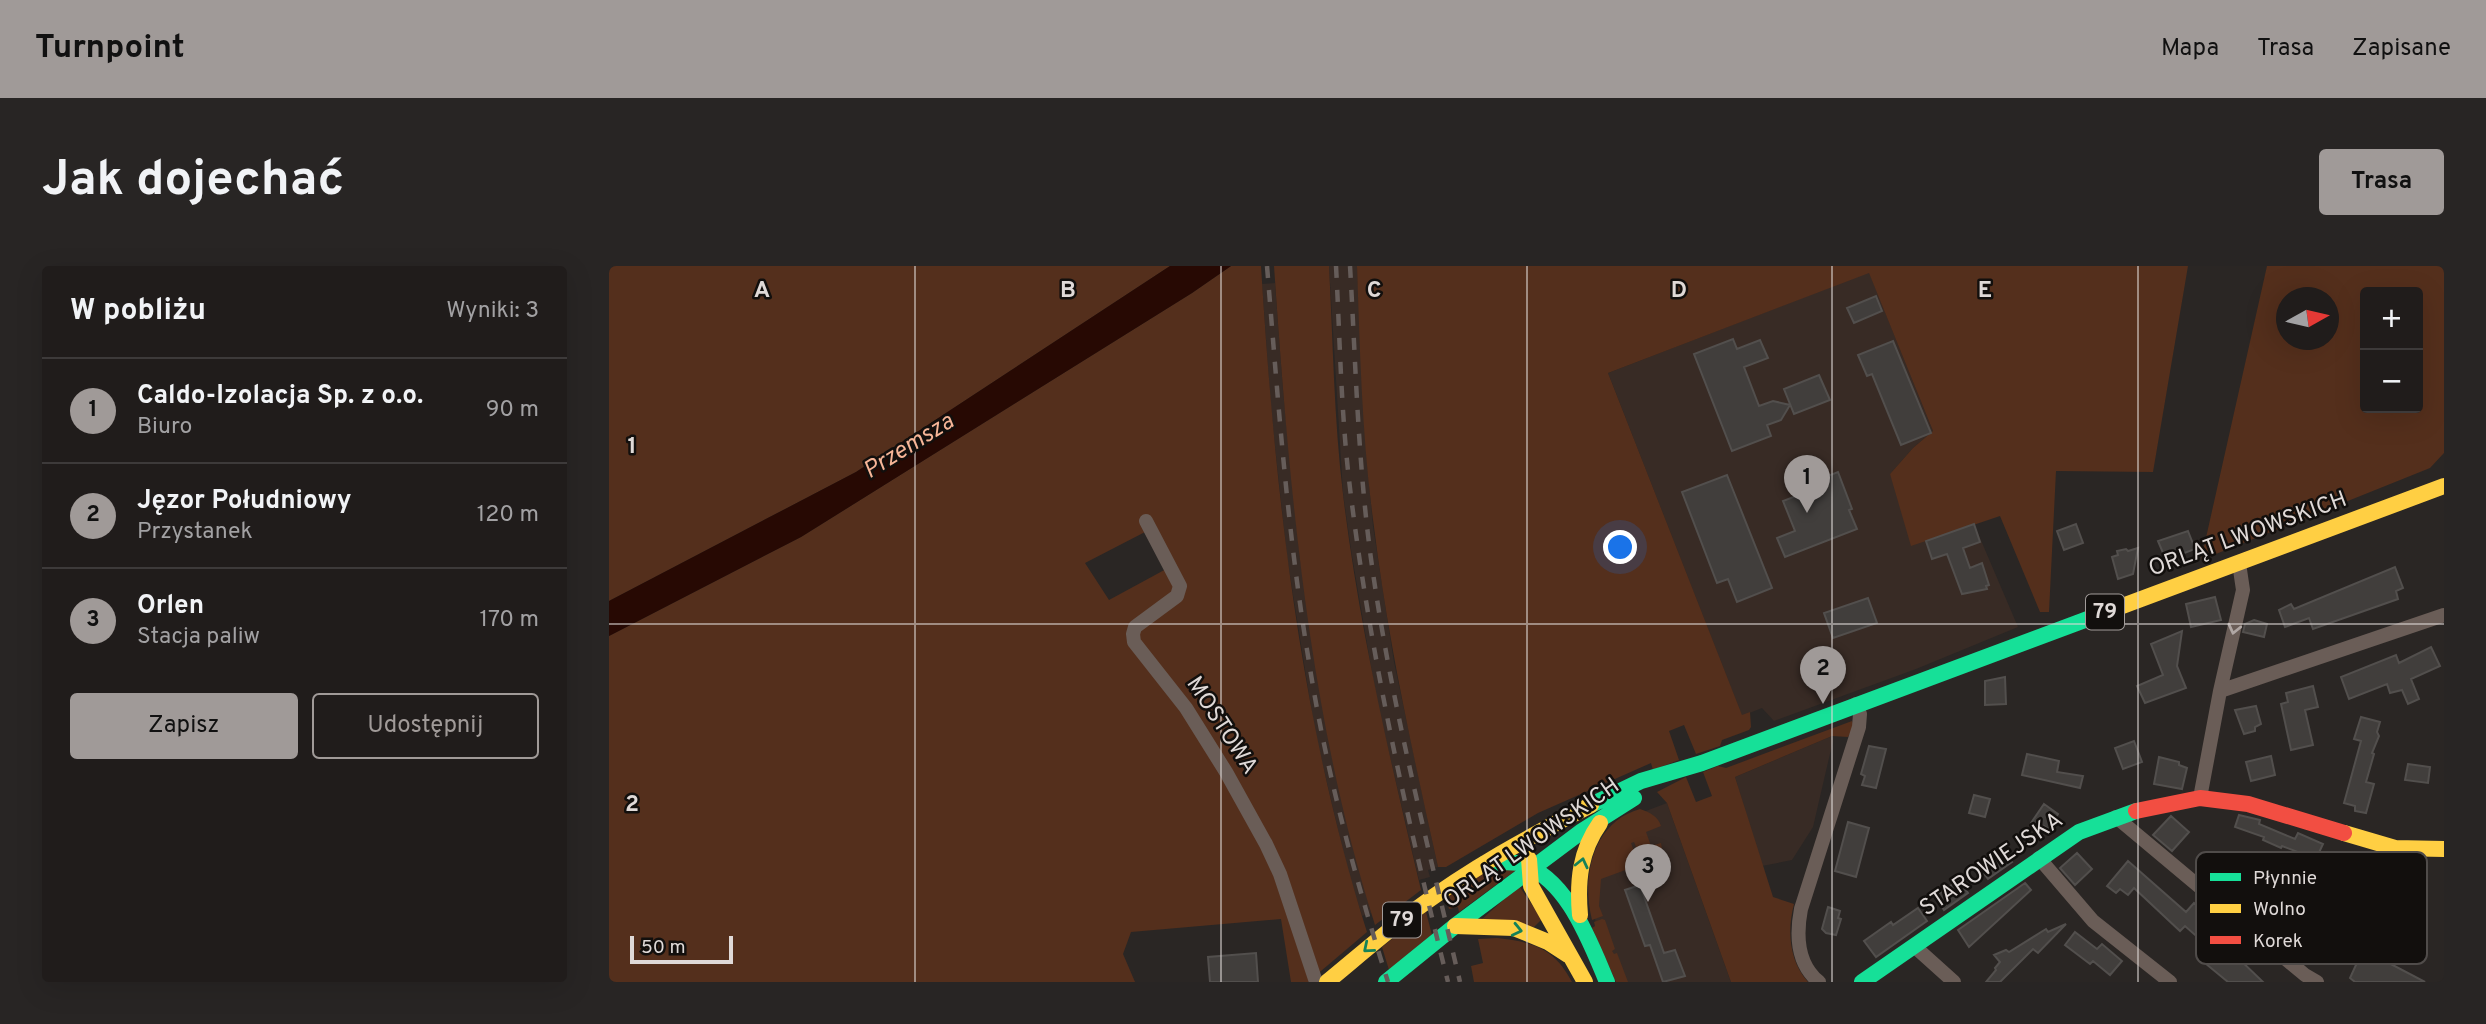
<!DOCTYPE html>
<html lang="pl">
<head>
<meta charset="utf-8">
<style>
  :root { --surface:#201c1b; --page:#282524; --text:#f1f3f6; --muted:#a2a1a3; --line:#3d3a3a; --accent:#a09a98 }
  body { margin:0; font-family:Overpass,sans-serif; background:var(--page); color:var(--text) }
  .controls { position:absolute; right:21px; top:21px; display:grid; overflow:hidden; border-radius:7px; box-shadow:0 7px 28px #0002 }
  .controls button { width:63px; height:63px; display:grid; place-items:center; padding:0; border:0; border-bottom:2px solid var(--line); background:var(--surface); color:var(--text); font:35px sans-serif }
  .compass { position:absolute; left:1667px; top:21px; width:63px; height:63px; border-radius:50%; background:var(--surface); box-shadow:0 7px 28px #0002; rotate:82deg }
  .scale { position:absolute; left:21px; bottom:18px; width:103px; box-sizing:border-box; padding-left:7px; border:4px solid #dfd9d7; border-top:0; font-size:19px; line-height:24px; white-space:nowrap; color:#dfd9d7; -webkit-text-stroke:5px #120f0d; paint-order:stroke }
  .you { position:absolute; left:1012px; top:282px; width:24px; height:24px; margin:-18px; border:5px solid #fff; border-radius:50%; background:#1a73e8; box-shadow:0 0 0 10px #1a73e833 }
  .badge { display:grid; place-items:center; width:46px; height:46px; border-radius:50%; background:var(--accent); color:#111; font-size:23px; font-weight:700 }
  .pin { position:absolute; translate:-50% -58px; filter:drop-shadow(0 2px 4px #0008) }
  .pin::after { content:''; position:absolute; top:37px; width:24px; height:21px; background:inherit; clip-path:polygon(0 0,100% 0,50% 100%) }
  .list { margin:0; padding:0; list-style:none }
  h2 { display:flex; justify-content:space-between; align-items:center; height:91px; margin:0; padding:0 28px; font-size:30px }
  h2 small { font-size:23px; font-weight:400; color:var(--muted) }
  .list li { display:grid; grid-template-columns:46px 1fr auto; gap:21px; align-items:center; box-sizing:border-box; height:105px; padding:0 28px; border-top:2px solid var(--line) }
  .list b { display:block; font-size:26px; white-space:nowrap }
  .list p { margin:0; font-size:23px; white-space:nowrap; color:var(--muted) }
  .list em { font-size:23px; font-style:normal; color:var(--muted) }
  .actions { display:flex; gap:14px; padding:21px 28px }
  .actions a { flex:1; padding:16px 0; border:2px solid var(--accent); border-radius:7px; text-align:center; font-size:24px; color:var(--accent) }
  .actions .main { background:var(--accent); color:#111 }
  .map { position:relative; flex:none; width:1835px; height:716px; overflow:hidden; border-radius:7px }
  header { display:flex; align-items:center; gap:42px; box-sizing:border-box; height:98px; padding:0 35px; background:var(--accent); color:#111 }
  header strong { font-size:33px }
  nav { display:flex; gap:38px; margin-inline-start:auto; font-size:24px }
  .intro { display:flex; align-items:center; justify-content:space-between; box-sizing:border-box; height:168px; padding:0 42px }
  h1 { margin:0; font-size:49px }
  .button { padding:18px 32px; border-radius:7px; background:var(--accent); color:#111; font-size:24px; font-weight:700 }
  main { display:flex; gap:42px; padding:0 42px }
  aside { flex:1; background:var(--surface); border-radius:7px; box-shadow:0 7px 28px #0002 }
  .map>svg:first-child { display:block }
  .built { fill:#382b25 }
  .green { fill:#542f1c; fill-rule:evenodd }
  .water { fill:#270903 }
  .building { fill:#413e3c; stroke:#524f4d; stroke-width:2 }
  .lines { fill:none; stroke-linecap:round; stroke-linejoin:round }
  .street { stroke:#6a5d57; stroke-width:14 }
  .fast { stroke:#16e098; stroke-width:16 }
  .slow { stroke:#ffcf43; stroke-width:16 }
  .jam { stroke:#f24e42; stroke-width:16 }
  .rail { stroke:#665d5a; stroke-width:4.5; stroke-dasharray:12 12; stroke-linecap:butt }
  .oneway { stroke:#b0a7a4 }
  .oneway2 { stroke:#148259 }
  .grid { fill:none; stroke:#dfd9d7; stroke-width:2; stroke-opacity:0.55 }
  .labels { text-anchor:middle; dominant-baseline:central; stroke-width:5; stroke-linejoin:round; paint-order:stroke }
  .shield { fill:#120f0d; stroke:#a29c9a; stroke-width:2 }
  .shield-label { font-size:21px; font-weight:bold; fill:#dfd9d7 }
  .street-label { font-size:23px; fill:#dfd9d7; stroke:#120f0d }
  .water-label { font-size:24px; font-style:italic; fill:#f6b597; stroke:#120f0d }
  .key { fill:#120f0d; stroke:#504c4a; stroke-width:2 }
  .key-label { font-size:19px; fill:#dfd9d7 }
  .grid-label { font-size:23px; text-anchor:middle; font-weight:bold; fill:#dfd9d7; stroke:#120f0d; stroke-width:5; stroke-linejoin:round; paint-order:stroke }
</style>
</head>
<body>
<header>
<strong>Turnpoint</strong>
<nav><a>Mapa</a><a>Trasa</a><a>Zapisane</a></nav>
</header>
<div class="intro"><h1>Jak dojechać</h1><a class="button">Trasa</a></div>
<main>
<aside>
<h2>W pobliżu<small>Wyniki: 3</small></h2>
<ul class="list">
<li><span class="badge">1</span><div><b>Caldo-Izolacja Sp. z o.o.</b><p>Biuro</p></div><em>90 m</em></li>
<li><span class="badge">2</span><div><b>Jęzor Południowy</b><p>Przystanek</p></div><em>120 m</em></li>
<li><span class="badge">3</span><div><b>Orlen</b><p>Stacja paliw</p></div><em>170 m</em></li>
</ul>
<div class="actions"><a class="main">Zapisz</a><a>Udostępnij</a></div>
</aside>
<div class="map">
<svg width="1835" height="716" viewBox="0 0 1835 716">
  <rect width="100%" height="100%" fill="#2a2624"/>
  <path class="built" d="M720,0h28l10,193 6,67 21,136 44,205 -10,3 2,7 -11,3 -42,-178 -25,-146 -9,-63z
    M1260,6l64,159 -20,17 -23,26 36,67 48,-17 44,103 -102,42 -142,52 -12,-13 -20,8 -134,-343z
    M666,17l8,107 17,169 38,224 33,130 -9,3 -15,-48 -32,-136 -28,-175 -16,-148 -9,-125z
    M1223,470l1,5 -20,86 -21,33 -30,6 -27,-89z
    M1058,537l64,179h-112l-23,-51 -4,-58 38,-56z"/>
  <path class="green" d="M0,0h561l-314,206 -247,129z
    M622,0h30c14,225 38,450 106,666l-59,50h-17l-10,-63 -150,13 -8,22 12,28h-526v-346l192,-99 391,-244zM536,266l23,36 -59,32 -24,-37z
    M665,0h55c4,76 5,153 14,228 16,134 47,265 78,396l-46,35c-67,-210 -86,-440 -101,-659z
    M748,0h831l-35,206 -97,-1 -7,141h-9l-40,-96 -89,30 -21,-72 23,-26 20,-17 -64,-158 -261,100 134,342 8,-3 1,15 -2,3 -27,10 -2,6 -24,8 -12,-29 -15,6 10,29 -26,10 -2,-7 -113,50 -92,54h-8c-25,-113 -50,-225 -64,-340 -12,-87 -14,-174 -17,-261z
    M1658,0h177v187l-14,15 -229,92zM1809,26v116h-53v-116zM1678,32h42v42h-42z
    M1243,455l2,5 -6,11 -16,-1 -97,41 38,120 21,7c-7,26 -5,57 14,78h-77l-64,-179 -10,-11 29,-15 10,25 16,-6 -9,-24 15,-6 8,2z
    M1031,543c9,3 18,7 21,17l-15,6 5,14 10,-3 1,6 -3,9 -4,-10 -16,6 -5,-12 -3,1 8,22 -38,14 -2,27 4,10 -11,4c-11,-44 1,-98 48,-111z
    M910,602l-60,44 -1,-5 -9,2 -3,-12 38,-24z
    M910,620l23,33 -8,8 -53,-7z
    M817,646l6,23 -43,35 -7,-23z
    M993,653l3,1 10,29 -3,2 2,3 3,-1 11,29h-12l-24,-54 3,-2 -1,-4z
    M888,672c37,4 58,11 75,44h-98l-3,-16 12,-3 -5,-24z"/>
  <path class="water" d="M561,0h61l-39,27 -391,244 -192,99v-35l247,-129z"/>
  <path class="building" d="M1267,30l6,15 -28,12 -7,-15z
    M1124,73l4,10 23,-9 8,18 -24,9 15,39 14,-5 17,4 -9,15 -14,5 4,11 -39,15 -38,-97z
    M1284,75l38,92 -30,12 -29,-71 -5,2 -9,-21z
    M1210,109l11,25 -36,14 -10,-25z
    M1229,206l14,37 -3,1 8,19 -72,28 -8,-19 18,-7 -12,-30 39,-15 -2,-7z
    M1118,209l45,113 -35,14 -9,-23 -11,4 -35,-91z
    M1365,258l6,18 -17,6 7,20 12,-5 7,22 -3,1 1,3 -25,5 -15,-40 -15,5 -6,-18z
    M1467,258l7,19 -19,7 -7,-19z
    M1579,265l7,18 -29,11 -8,-19z
    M1529,282l-5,26 -15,5 -6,-22 6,-2 -1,-4 9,-2 2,2z
    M1786,301l8,21 -7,3 2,8 -85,30 -4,-11 -24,9 -6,-17 12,-6 3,5z
    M1606,331l6,23 -30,7 -5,-23z
    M1259,332l9,25 -44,15 -9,-25z
    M1645,354l13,4 -3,13 -21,-5 2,-8z
    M1573,365l-5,35 9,22 -41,15 -8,-17 26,-11 -12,-31z
    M1822,381l9,19 -29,13 8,20 -11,5 -6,-14 -12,3 -3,-9 -38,15 -8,-22 55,-22 3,8z
    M1396,411l1,27 -21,1v-24z
    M1704,420l5,21 -13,3 8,35 -22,5 -10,-46 7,-2 -2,-9z
    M1647,440l5,18 -6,3v4l-11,3 -9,-24z
    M1752,451l19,5 -3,10 2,4 -7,17 2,1 -8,28 8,2 -8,29 -11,-2v-5l-11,-3 17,-62 -7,-2z
    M1525,475l8,21 -19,7 -8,-21z
    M1260,480l17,3 -10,39 -14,-3 3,-9 -4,-2z
    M1418,488l32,7 -2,11 26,4 -3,12 -58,-13z
    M1662,490l4,19 -24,6 -5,-19z
    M1550,491l20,5v3l8,3 -5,21 -28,-5z
    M1799,498l22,3 -2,16 -23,-3z
    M1365,529l16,4 -5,18 -16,-4z
    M1435,538l14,10 -9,15 -5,-3 -3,5 -10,-8z
    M1630,549l21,5 -1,4 36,15 3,-6 25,11 -7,15 -34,-13 -1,2 -18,-8 1,-3 -29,-10z
    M1562,550l18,16 -17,19 -19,-16z
    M1239,556l21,6 -13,49 -21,-6z
    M1391,581l12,15 -24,17 -11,-14z
    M1468,587l15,16 -17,16 -15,-17z
    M1519,595l58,51 8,-9 34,34 3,-3 14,12 -9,10 27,26h-35l-28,-23 10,-11 -25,-22 -5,5 -46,-43 -6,7 -8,-6 -4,4 -9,-7z
    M1350,614l9,13 -24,17 -9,-14z
    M1416,617l6,7 -62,57 -11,-17z
    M1031,619l24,68 11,-3 10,26 -22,6 -13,-37 -5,1 -20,-56z
    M1219,641l12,4 -2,7 3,1 -5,16 -10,-2 -4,-4z
    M1309,642l9,13 -51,36 -12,-16 27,-19 2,3z
    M1457,658l-28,29 -5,-4 -33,33h-14l10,-12 -1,-2 5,-6 -6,-7 12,-5 3,2 37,-23 2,3z
    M1466,666l22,17 5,-5 20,17 -12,14 -17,-14 -3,3 -25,-19z
    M647,687l2,29h-48l-2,-25z
    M1752,688l26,8 38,20h-70l-5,-4z"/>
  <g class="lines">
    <path class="street" d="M537,255l34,65 -3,10 -42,31 -2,7 1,8 52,66 40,64 40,72 14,30 36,108
      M1611,425l224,-76
      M1591,532l20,-107 23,-101 -4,-27
      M1507,551l189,158 12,7
      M1430,592l54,63 77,61
      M1305,680l40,36
      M1210,716c-22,-18 -23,-47 -18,-73l58,-182 1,-13 -4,-10"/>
    <path class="fast" d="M982,539l50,-24 61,-18 399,-149
      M875,598c11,-1 22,-3 33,-1 49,11 73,79 90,119
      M777,716l69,-56 127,-95 52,-33
      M1253,716l217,-150 57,-21"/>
    <path class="slow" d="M1492,348l343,-128
      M1735,567l51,15 49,1
      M920,593l2,27 54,96
      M971,649c-3,-34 0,-64 20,-92
      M846,660l59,2 34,14 20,13
      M718,716c29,-24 58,-49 88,-72 55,-41 115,-74 176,-105"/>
    <path class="jam" d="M1527,545l64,-13 48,6 96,29"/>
    <path class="rail" d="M658,0c11,133 20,265 42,396 17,109 46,216 79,320
      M727,0c4,74 5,149 14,222 20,167 57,331 98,494
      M741,0c6,102 8,205 23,307 20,138 55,273 87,409"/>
  </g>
  <defs><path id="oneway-chevron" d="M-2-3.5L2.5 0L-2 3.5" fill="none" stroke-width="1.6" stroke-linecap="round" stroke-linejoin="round" transform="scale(1.75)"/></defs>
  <use class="oneway" href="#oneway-chevron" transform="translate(1625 363) rotate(103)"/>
  <g class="oneway2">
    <use href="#oneway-chevron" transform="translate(973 597) rotate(-77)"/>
    <use href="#oneway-chevron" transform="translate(908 664) rotate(13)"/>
    <use href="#oneway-chevron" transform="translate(759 682) rotate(140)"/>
  </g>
  <path class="grid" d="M306,0v716M612,0v716M918,0v716M1223,0v716M1529,0v716M0,358h1835"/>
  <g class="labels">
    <g class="shield">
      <rect x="1477" y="328.5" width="38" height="35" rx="5"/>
      <rect x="774" y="636.5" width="38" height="35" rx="5"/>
    </g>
    <g class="shield-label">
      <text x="1496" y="346">79</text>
      <text x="793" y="654">79</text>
    </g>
    <g class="street-label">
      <text transform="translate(1639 269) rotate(-20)">ORLĄT LWOWSKICH</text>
      <text transform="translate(612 460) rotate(57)">MOSTOWA</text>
      <text transform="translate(923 578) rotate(-35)">ORLĄT LWOWSKICH</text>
      <text transform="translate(1383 599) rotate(-34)">STAROWIEJSKA</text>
    </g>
    <g class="water-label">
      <text transform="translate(300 181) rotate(-32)">Przemsza</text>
    </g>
  </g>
  <rect x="1587" y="586" width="231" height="112" rx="10" class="key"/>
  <rect x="1601" y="607" width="31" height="8" fill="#16e098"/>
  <rect x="1601" y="638" width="31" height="9" fill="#ffcf43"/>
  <rect x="1601" y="670" width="31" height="8" fill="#f24e42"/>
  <g class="key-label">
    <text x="1644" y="618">Płynnie</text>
    <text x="1644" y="649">Wolno</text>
    <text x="1644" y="681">Korek</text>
  </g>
  <g class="grid-label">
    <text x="153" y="31">A</text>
    <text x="459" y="31">B</text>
    <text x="765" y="31">C</text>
    <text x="1070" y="31">D</text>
    <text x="1376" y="31">E</text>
    <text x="23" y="187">1</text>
    <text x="23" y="545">2</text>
  </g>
</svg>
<div class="controls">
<button>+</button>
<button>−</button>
</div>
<svg class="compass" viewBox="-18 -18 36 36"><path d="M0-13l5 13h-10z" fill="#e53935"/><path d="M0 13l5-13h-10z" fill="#a2a1a3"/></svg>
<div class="scale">50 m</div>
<div class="you"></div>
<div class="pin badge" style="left:1198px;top:247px">1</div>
<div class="pin badge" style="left:1214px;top:438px">2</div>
<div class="pin badge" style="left:1039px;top:636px">3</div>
</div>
</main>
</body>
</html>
